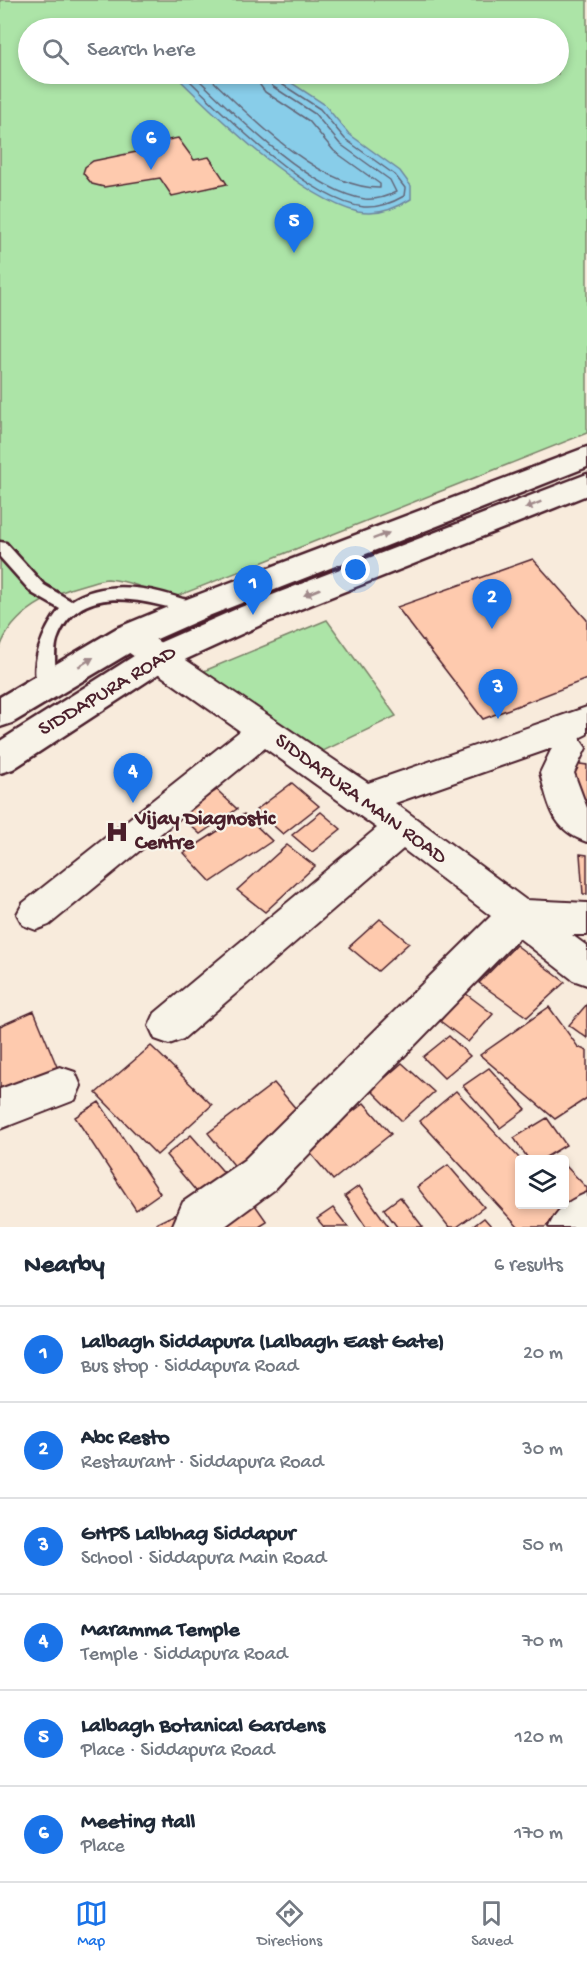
<!DOCTYPE html>
<html lang="en">
<head>
<meta charset="utf-8">
<style>
  :root { --surface:#fff; --page:#f6f6f7; --text:#1f2937; --muted:#747a83; --line:#e0e1e3; --accent:#1a73e8 }
  body { margin:0; font-family:"Gochi Hand",sans-serif; background:var(--page); color:var(--text) }
  .controls { position:absolute; right:18px; bottom:18px; display:grid; overflow:hidden; border-radius:6px; box-shadow:0 3px 9px #0003 }
  .controls button { width:54px; height:54px; display:grid; place-items:center; padding:0; border:0; border-bottom:2px solid var(--line); background:var(--surface); color:var(--text); font:30px sans-serif }
  .you { position:absolute; left:356px; top:570px; width:21px; height:21px; margin:-15px; border:4px solid #fff; border-radius:50%; background:#1a73e8; box-shadow:0 0 0 9px #1a73e833 }
  .badge { display:grid; place-items:center; width:39px; height:39px; border-radius:50%; background:var(--accent); color:#fff; font-size:20px; font-weight:700 }
  .pin { position:absolute; translate:-50% -50px; filter:drop-shadow(0 2px 3px #0008) }
  .pin::after { content:''; position:absolute; top:32px; width:21px; height:18px; background:inherit; clip-path:polygon(0 0,100% 0,50% 100%) }
  .list { margin:0; padding:0; list-style:none }
  h2 { display:flex; justify-content:space-between; align-items:center; height:78px; margin:0; padding:0 24px; font-size:26px }
  h2 small { font-size:20px; font-weight:400; color:var(--muted) }
  .list li { display:grid; grid-template-columns:39px 1fr auto; gap:18px; align-items:center; box-sizing:border-box; height:96px; padding:0 24px; border-top:2px solid var(--line) }
  .list b { display:block; font-size:22px; white-space:nowrap }
  .list p { margin:0; font-size:20px; white-space:nowrap; color:var(--muted) }
  .list em { font-size:20px; font-style:normal; color:var(--muted) }
  .icon { flex:none; width:33px; height:33px; fill:none; stroke:currentColor; stroke-width:2; stroke-linecap:round; stroke-linejoin:round }
  .map { position:relative; flex:none; width:587px; height:1227px; overflow:hidden }
  .search { position:absolute; background:var(--surface); box-shadow:0 3px 9px #0003; left:18px; right:18px; top:18px; height:66px; display:flex; align-items:center; gap:15px; box-sizing:border-box; padding:0 21px; border-radius:33px; color:var(--muted); font-size:22px }
  .sheet { height:654px; background:var(--surface) }
  nav { display:flex; justify-content:space-around; align-items:center; box-sizing:border-box; height:84px; border-top:2px solid var(--line); background:var(--surface); font-size:16px; color:var(--muted) }
  nav a { display:grid; justify-items:center; gap:3px }
  nav .on { color:var(--accent) }
  .map>svg:first-child { display:block }
  .green { fill:#ace4a7; stroke:#7b8269; stroke-width:1.5; fill-rule:evenodd }
  .water { fill:#88cde9; stroke:#6f879d; stroke-width:1.5 }
  .lines { fill:none; stroke-linecap:round; stroke-linejoin:round }
  .shore { stroke:#636577; stroke-width:1.5 }
  .building { fill:#fecaae; stroke:#4a1f2b; stroke-width:1.5 }
  .service-casing { stroke:#4a1f2b; stroke-width:5 }
  .minor-casing { stroke:#4a1f2b; stroke-width:4 }
  .secondary-casing { stroke:#4a1f2b; stroke-width:5 }
  .service { fill:#f7f3e8; fill-rule:evenodd }
  .minor { fill:#f7f3e8; fill-rule:evenodd }
  .secondary { fill:#f7f3e8; fill-rule:evenodd }
  .oneway { fill:#a0898a }
  .labels { text-anchor:middle; dominant-baseline:central; stroke-width:4.5; stroke-linejoin:round; paint-order:stroke }
  .street-label { font-size:21px; fill:#4a1f2b; stroke:#f7f3e8 }
  .poi-label { font-size:21px; font-weight:bold; fill:#4a1f2b; stroke:#f7f3e8; text-anchor:start }
</style>
</head>
<body>
<div class="map">
<svg width="587" height="1227" viewBox="0 0 587 1227">
  <rect width="100%" height="100%" fill="#f8ebdc"/>
  <filter id="ink" filterUnits="userSpaceOnUse"><feTurbulence type="fractalNoise" baseFrequency=".0167" numOctaves="2"/><feDisplacementMap in="SourceGraphic" scale="12" xChannelSelector="R" yChannelSelector="G"/><feConvolveMatrix kernelMatrix="1 2 1 2 8 2 1 2 1" color-interpolation-filters="sRGB"/></filter>
  <g filter="url(#ink)">
    <path class="green" d="M0,0h587v433l-417,166c-20,-9 -40,-18 -62,-20 -7,0 -15,3 -22,5 -34,9 -74,28 -86,64zM28,28h530v46h-530z
      M327,620l69,96 -77,37 -115,-82z"/>
    <path class="water" d="M174,74h104l46,30 25,30 51,37 11,15v13c-16,10 -34,17 -53,13 -58,-14 -142,-96 -184,-138z"/>
    <g class="lines">
      <path class="shore" d="M183,74c39,39 126,127 181,133 15,1 28,-4 40,-11l1,-8 -10,-13 -50,-36 -25,-30 -43,-28 -2,-7
        M193,74c38,37 118,118 172,125 11,1 21,-2 31,-7l-6,-12 -50,-36 -25,-30 -43,-28 -5,-12
        M206,74c42,40 113,115 174,114v-4l-46,-33 -25,-30 -44,-29 -5,-7 -2,-11"/>
    </g>
    <path class="building" d="M178,138l16,22 15,-3 18,27 -55,12 -12,-18 -56,9 -12,-3 -9,-11 2,-6 8,-6 63,-13 -3,-5z
      M533,559l54,61v59l-104,40 -86,-112z
      M573,763l14,2v37l-15,-2z
      M292,783l27,23 -36,28 -27,-24z
      M217,790l20,19 -37,25 -20,-19z
      M321,812l20,17 -29,23 -20,-17z
      M244,814l28,27 -61,41 -27,-29z
      M287,845l28,21 -50,46 -28,-22z
      M580,854l7,1v39h-4z
      M380,919l29,24 -31,28 -29,-24z
      M516,945l49,37 -38,35 -48,-34z
      M465,993l28,21 -25,28 -28,-21z
      M587,1004v34l-18,-13z
      M549,1007l29,40 9,4v47l-32,21 -75,-64z
      M34,1011l24,58 -58,26v-69z
      M449,1036l21,20 -26,22 -21,-21z
      M151,1046l61,59 -55,50 -61,-62z
      M402,1063l32,29 -32,29 -31,-31z
      M489,1068l37,41 -26,19 -37,-42z
      M274,1083l29,34 -66,52 -29,-36z
      M456,1091l65,69 -1,44h44l3,4 -22,19h-27l-98,-106z
      M99,1102l61,91 -24,17 -61,-93z
      M364,1103l27,31 -58,46 -27,-32z
      M547,1118l19,27 -25,15h-12l-15,-22z
      M191,1135l36,41 -26,21 -35,-42z
      M564,1164l23,24v17l-9,8 -14,-14z
      M448,1165l36,42 -27,20h-8l-32,-40z
      M359,1186l30,41h-23l-21,-31z
      M248,1195l19,27 -8,5h-50z
      M400,1197l23,30h-26l-13,-18z
      M333,1208l15,19h-24l-7,-8z
      M178,1213l7,14h-26l-2,-4z
      M484,1218l8,9h-20z"/>
    <g class="lines">
      <g class="service-casing">
        <path id="service" d="M0,542l6,1 38,42 27,16c33,-22 77,-14 112,-2 8,2 16,3 20,10l-8,6c-45,-13 -116,-37 -138,25 -5,16 2,37 -5,51h-12c-13,-24 4,-63 20,-82l-28,-16 -32,-36z"/>
      </g>
      <g class="minor-casing">
        <path id="minor" d="M129,626l11,3 228,154 219,-76v27l-8,4 7,10 -12,25 13,35v34c-35,-12 -38,-36 -47,-69l12,-25 -157,55 131,97 61,3v32h-15l15,11v39l-14,-5 -54,-42 -245,252 -50,37h-52l11,-25 61,-42 247,-244 -88,-67 -220,190 -14,5 -14,-5 -6,-13 6,-13 222,-185 -112,-80 -216,177 -13,5 -13,-5 -6,-11 6,-11 217,-172 -122,-86 -5,-8 5,-8z
          M60,1067l15,5 6,14 -6,14 -75,29v-40z
          M587,1193v34h-38c8,-19 19,-26 38,-34z"/>
      </g>
      <g class="secondary-casing">
        <path id="secondary" d="M587,447v20l-376,148 -70,31 -129,77 -12,4v-30l117,-69 70,-29z
          M587,474v21l-322,128 -96,44 -156,102 -13,4v-32l145,-92 96,-42z"/>
      </g>
      <use href="#service" class="service"/>
      <use href="#minor" class="minor"/>
      <use href="#secondary" class="secondary"/>
    </g>
    <defs><path id="oneway-solid" d="M-6-.8H1V-3.2L6.5 0L1 3.2V.8H-6Z" transform="scale(1.5)"/></defs>
    <g class="oneway">
      <use href="#oneway-solid" transform="translate(533 505) rotate(158)"/>
      <use href="#oneway-solid" transform="translate(381 536) rotate(-21)"/>
      <use href="#oneway-solid" transform="translate(312 592) rotate(158)"/>
      <use href="#oneway-solid" transform="translate(86 662) rotate(-31)"/>
    </g>
  </g>
  <defs>
    <g id="hospital-bare" transform="scale(1.8)"><path d="M-5-5h3v3.5h4V-5h3V5h-3V1.5h-4V5h-3Z" fill="#4a1f2b" stroke="#f7f3e8" stroke-width="2.5" paint-order="stroke"/></g>
  </defs>
  <g fill-rule="evenodd">
    <use href="#hospital-bare" x="117" y="832"/>
  </g>
  <g class="labels">
    <g class="street-label">
      <text transform="translate(108 692) rotate(-31)">SIDDAPURA ROAD</text>
      <text transform="translate(360 800) rotate(36)">SIDDAPURA MAIN ROAD</text>
    </g>
    <g class="poi-label">
      <text x="135" y="820">Vijay Diagnostic<tspan x="135" dy="24">Centre</tspan></text>
    </g>
  </g>
</svg>
<div class="controls">
<button><svg class="icon" aria-label="layers" viewBox="0 0 24 24"><path d="M12 4l9 5-9 5-9-5zM3 14l9 5 9-5"/></svg></button>
</div>
<div class="you"></div>
<div class="pin badge" style="left:253px;top:615px">1</div>
<div class="pin badge" style="left:492px;top:629px">2</div>
<div class="pin badge" style="left:498px;top:719px">3</div>
<div class="pin badge" style="left:133px;top:803px">4</div>
<div class="pin badge" style="left:294px;top:253px">5</div>
<div class="pin badge" style="left:151px;top:170px">6</div>
<div class="search"><svg class="icon" aria-label="search" viewBox="0 0 24 24"><circle cx="10" cy="10" r="6"/><path d="M15 15l6 6"/></svg>Search here</div>
</div>
<section class="sheet">
<h2>Nearby<small>6 results</small></h2>
<ul class="list">
<li><span class="badge">1</span><div><b>Lalbagh Siddapura (Lalbagh East Gate)</b><p>Bus stop · Siddapura Road</p></div><em>20 m</em></li>
<li><span class="badge">2</span><div><b>Abc Resto</b><p>Restaurant · Siddapura Road</p></div><em>30 m</em></li>
<li><span class="badge">3</span><div><b>GHPS Lalbhag Siddapur</b><p>School · Siddapura Main Road</p></div><em>50 m</em></li>
<li><span class="badge">4</span><div><b>Maramma Temple</b><p>Temple · Siddapura Road</p></div><em>70 m</em></li>
<li><span class="badge">5</span><div><b>Lalbagh Botanical Gardens</b><p>Place · Siddapura Road</p></div><em>120 m</em></li>
<li><span class="badge">6</span><div><b>Meeting Hall</b><p>Place</p></div><em>170 m</em></li>
</ul>
</section>
<nav>
<a class="on"><svg class="icon" aria-label="map" viewBox="0 0 24 24"><path d="M3 6l6-2 6 2 6-2v14l-6 2-6-2-6 2zM9 4v14M15 6v14"/></svg>Map</a>
<a><svg class="icon" aria-label="directions" viewBox="0 0 24 24"><path d="M12 3l9 9-9 9-9-9zM9 14v-3h6M13 9l2 2-2 2"/></svg>Directions</a>
<a><svg class="icon" aria-label="saved" viewBox="0 0 24 24"><path d="M7 4h10v16l-5-4-5 4z"/></svg>Saved</a>
</nav>
</body>
</html>
